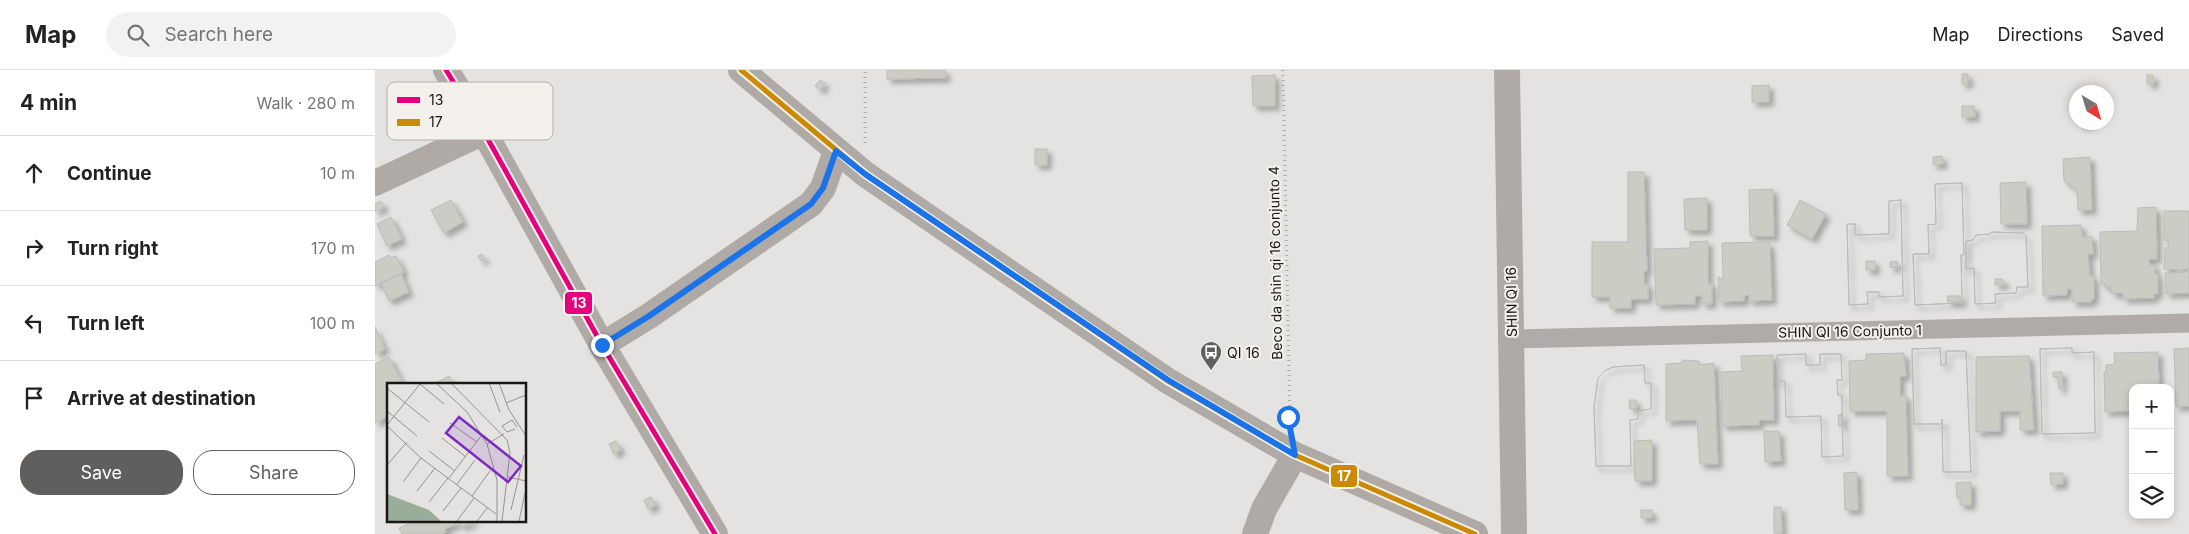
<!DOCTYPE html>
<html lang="en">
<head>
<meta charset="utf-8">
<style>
  :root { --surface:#fff; --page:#f2f2f2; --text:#222; --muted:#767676; --line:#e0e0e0; --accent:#605f5d }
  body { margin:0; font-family:Inter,sans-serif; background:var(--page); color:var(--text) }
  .controls { position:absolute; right:15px; bottom:15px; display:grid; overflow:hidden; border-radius:10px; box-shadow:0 2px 8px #0003 }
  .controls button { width:45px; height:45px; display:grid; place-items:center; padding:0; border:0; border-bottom:1px solid var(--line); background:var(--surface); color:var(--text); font:25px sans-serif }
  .compass { position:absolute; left:1694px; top:15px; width:45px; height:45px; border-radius:50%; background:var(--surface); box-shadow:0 2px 8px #0003; rotate:142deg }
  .stop { position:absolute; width:15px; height:15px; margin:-11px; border:4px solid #1a73e8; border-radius:50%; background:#fff }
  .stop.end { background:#1a73e8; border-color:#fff; box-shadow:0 1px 5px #0008 }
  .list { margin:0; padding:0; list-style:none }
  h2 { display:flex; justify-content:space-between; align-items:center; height:65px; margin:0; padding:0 20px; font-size:21px }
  h2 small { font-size:16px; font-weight:400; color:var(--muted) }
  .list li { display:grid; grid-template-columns:32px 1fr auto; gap:15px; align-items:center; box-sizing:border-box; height:75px; padding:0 20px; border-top:1px solid var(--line) }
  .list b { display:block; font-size:19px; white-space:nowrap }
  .list em { font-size:16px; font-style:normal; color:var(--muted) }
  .actions { display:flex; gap:10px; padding:15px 20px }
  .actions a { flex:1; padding:11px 0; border:1px solid var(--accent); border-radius:20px; text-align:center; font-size:18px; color:var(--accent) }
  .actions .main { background:var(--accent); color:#fff }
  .icon { flex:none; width:28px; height:28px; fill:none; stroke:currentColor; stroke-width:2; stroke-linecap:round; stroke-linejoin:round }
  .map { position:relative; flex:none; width:1814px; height:464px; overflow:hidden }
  header { display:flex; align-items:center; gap:30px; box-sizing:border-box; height:70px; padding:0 25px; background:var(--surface); border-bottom:1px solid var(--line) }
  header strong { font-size:24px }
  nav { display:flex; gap:28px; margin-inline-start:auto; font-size:18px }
  .search { width:350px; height:45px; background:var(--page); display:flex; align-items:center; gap:12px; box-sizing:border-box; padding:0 18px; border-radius:28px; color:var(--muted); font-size:19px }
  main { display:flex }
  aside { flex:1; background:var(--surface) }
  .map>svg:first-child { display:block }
  .building { fill:#ccccc4; stroke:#bcbbb9; fill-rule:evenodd; filter:url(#shadow) }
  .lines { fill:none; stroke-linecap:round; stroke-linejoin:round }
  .path { stroke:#aba8a6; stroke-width:3; stroke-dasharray:1 4; stroke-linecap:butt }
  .street { stroke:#b0aba8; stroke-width:19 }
  .secondary { stroke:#afaaa6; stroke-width:26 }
  .bus-1-casing { stroke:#f4f1ec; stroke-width:9 }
  .bus-2-casing { stroke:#f4f1ec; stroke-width:9 }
  .bus-1 { stroke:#e5007d; stroke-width:5 }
  .bus-2 { stroke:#cb8a04; stroke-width:5 }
  .route { stroke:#1a73e8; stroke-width:6 }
  .labels { text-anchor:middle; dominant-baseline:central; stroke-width:4; stroke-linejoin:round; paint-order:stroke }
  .street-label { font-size:14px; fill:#191816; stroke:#f4f1ec }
  .poi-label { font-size:14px; fill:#191816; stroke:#f4f1ec; text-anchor:start }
  .inset-road { fill:none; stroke:#939290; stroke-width:1 }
  .view { fill:#7b2cbf; fill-opacity:0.15; stroke:#7b2cbf; stroke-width:2.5 }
  .inset-edge { fill:none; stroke:#191816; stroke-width:2.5 }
  .key { fill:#f4f1ec; stroke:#b2b0ac; stroke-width:1 }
  .key-label { font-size:14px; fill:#191816 }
  .line-badge { stroke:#f4f1ec; stroke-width:2 }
  .badge-label { font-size:14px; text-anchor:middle; font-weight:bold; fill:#fff }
</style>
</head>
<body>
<header>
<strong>Map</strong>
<div class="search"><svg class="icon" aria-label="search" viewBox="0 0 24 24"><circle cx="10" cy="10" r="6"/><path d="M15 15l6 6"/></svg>Search here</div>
<nav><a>Map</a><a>Directions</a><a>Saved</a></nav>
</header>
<main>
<aside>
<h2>4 min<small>Walk · 280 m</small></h2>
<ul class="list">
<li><svg class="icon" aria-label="ahead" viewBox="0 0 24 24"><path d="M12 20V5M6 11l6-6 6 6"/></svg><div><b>Continue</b></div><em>10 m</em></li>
<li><svg class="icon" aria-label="right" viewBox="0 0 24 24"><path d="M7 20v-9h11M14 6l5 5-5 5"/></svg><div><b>Turn right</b></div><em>170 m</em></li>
<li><svg class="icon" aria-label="left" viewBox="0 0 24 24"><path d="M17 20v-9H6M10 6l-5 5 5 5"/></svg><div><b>Turn left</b></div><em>100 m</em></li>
<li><svg class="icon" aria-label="arrive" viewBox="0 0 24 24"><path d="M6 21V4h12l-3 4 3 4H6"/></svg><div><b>Arrive at destination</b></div></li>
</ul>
<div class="actions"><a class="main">Save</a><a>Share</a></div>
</aside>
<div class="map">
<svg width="1814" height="464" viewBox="0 0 1814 464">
  <defs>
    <filter id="shadow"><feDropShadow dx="4.5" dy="4.5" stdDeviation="2.5" flood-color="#0004"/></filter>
  </defs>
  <rect width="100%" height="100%" fill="#e5e3e1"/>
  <path class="building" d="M512,0h58l1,8 -59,1z
    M1587,4h6v10h-6z
    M900,5v31h-22l-1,-30z
    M1772,5h6l1,9h-7z
    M445,10l5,3 -4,7 -6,-4z
    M1394,15v17h-17v-16z
    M1587,36h12l1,11h-13z
    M1697,38h5v7h-5z
    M1704,52h11v3l-12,-1z
    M660,79h12v16h-12z
    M1567,86l1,8 -10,1v-8z
    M1715,87l2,53h-14l-1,-20 -13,-9 -1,-22z
    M1253,102h16l3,99h-3v13h4v15h-17v9h-21v-11h-18v-55h36z
    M1651,112l1,42h-26l-1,-41z
    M1587,113l2,72h-3l1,48 -47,2 -2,-51h16l-1,-29 8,-1 -1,-40zM1572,226h13v6h-12z
    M1587,113l2,72h-3l1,48 -47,2 -2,-51h16l-1,-29 8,-1 -1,-40z
    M1398,119l1,47h-24l-1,-46z
    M1332,128v32h-22l-1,-31z
    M76,130l12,22 -19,11 -13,-23z
    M1425,130l26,14 -14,25 -25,-14z
    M1526,130l2,96 -24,1v-5h-12l1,12 -19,1 -2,-81h8v11l34,-1v-33zM1491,191h9v9h-9zM1522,191l1,6 -8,1v-6z
    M1526,130l2,96 -24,1v-5h-12l1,12 -19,1 -2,-81h8v11l34,-1v-33z
    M6,131l3,6 -9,5v-8z
    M1781,137l1,52h-8l1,6h5v9h3v20h-4v4l-31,1v-6l-11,1 -1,-7 -5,1v-4h-5l-1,-52 37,-1 1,-23z
    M1789,141h25v82l-23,1 -1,-21 22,-1 1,-4 -5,2 -19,-1 1,-21h3v-8l-4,1z
    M16,147l11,22 -15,7 -10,-22z
    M1706,155l1,12 10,-1 1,18h-5l2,22h4v23l-3,1v2h-19v-13h-5v6l-24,1 -1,-70z
    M1616,162l32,1 3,3 2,51h-11l-1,6 -21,1 1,9 -21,1 -1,-36 -8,1v-28l7,-1 3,-5 14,-1zM1620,209h7l3,6h-10z
    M1616,162l32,1 3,3 2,51h-11l-1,6 -21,1 1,9 -21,1 -1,-36 -8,1v-28l7,-1 3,-5 14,-1z
    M1333,171v38l1,5 3,-1v21h-10v-8h-7v8l-39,1 -2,-56 36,-1v-6z
    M1393,172l2,5 2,53 -23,1v-6l-5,1v5l-25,1 -1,-25 5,2 -1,-36z
    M107,184l3,5 -4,2 -3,-5z
    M14,185l1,3 6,-2 8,16 -29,14v-24z
    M26,204l8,18 -20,9 -8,-18z
    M0,257l10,22 -10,5z
    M1565,278l1,17h5v-14h20l5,121h-28l-1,-53v5h-28l-2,-75z
    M1565,278l1,17h5v-14h20l5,121h-28l-1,-53v5h-28l-2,-75z
    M1697,278v5l22,-1 1,81 -53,1 -2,-85zM1678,302h9v17h-3l-1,-12h-5z
    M1697,278v5l22,-1 1,81 -53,1 -2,-85z
    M1814,278v58l-13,1 -2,-58z
    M1783,282l1,36h-26v23l-28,1 -1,-40h2v-7l9,-1 -1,-11z
    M1529,283l2,23h-6v20l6,-1 2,81h-21v-65h-37l-1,-50 17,-1v-6z
    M1431,284v11h14v-11h21l1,26h-5l1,15h4l1,61 -21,1 -1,-41 -35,1 -1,-36h-7l-1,-26zM1467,344v12h-3l-1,-11z
    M1431,284v11h14v-11h21l1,26h-5l1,15h4l1,61 -21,1 -1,-41 -35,1 -1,-36h-7l-1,-26z
    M1398,285l1,65h-15v5l-37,1 -1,-54 21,-1 -1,-15z
    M1654,286l5,74h-14v-19h-20v20l-24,1v-75z
    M14,287l14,27h-14v32l-14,7v-59z
    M1308,290l16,1 1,4 14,-2 4,101h-18l-3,-44 -31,1v-57l14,-1z
    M1269,295l1,18h6v26l-13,2v8l-8,1 1,46h-35l-2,-59 4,-29 8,-8 7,-3zM1254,330h7l1,8 -7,1z
    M1269,295l1,18h6v26l-13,2v8l-8,1 1,46h-35l-2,-59 4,-29 8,-8 7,-3z
    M74,306l4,8h-20z
    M1389,361h15l2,30 -16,1z
    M1277,370v41h-17l-1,-40z
    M241,371l5,9 -7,4 -5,-10z
    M1482,402l1,38h-13l-1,-37z
    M1675,403h13v11l-12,1z
    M1596,412v23h-11v-7h-3l-1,-15z
    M276,427l5,8 -8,4 -4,-9z
    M1399,437h7l1,26h-8z
    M1266,440h11v8h-11z
    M36,450h65l-14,7 -2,-5 -15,7 1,3 -4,2h-40l-3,-6 13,-6z"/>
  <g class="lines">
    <path class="path" d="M908,0l7,354
      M490,73v-73"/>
    <path class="street" d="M1137,269l677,-16"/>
    <path class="secondary" d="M71,0l38,62 118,213 113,189
      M366,0l124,104 303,207 127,74 180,79
      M1132,0l7,464
      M0,113l109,-51
      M227,275l47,-29 162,-112 12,-16 13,-37
      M880,464l9,-25 31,-54"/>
    <g class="bus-1-casing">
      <path id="bus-1" d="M71,0l38,62 118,213 113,189"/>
    </g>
    <g class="bus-2-casing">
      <path id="bus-2" d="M366,0l124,104 303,207 127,74 180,79"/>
    </g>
    <use href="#bus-1" class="bus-1"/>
    <use href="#bus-2" class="bus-2"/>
  </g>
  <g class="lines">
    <path class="route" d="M227,275l47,-29 162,-112 12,-16 13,-37 29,23 303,206 127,75 -7,-38"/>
  </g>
  <defs>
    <g id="bus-pin" transform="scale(1.125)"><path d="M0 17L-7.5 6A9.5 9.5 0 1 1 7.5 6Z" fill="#605f5d" stroke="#f4f1ec"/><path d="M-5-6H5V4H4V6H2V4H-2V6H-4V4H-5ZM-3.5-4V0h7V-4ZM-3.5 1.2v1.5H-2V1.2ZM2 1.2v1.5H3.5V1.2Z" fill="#fff"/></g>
  </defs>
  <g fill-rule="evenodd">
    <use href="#bus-pin" x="836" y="282"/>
  </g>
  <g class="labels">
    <g class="street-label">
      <text transform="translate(900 193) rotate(-91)">Beco da shin qi 16 conjunto 4</text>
      <text transform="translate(1136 232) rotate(-91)">SHIN QI 16</text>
      <text transform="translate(1475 261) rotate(-1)">SHIN QI 16 Conjunto 1</text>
    </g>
    <g class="poi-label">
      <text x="852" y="282">QI 16</text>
    </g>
  </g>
  <g transform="translate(12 313)">
    <rect width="139" height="139" fill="#e5e3e1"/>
    <path d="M0,111l42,16 12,11h-54z" fill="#99ad9a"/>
    <path class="inset-road" d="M49,0l31,29 20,32 10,36v41M64,0l56,57 3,13 -8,68M102,0l11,29M112,0l10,27 17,26M33,1l24,20M0,5l42,34M119,20l20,-8M0,28l30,25M63,40l27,19M0,42l33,-41M0,43l34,32 75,56M128,46l-8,3 -5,-6 10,-6 5,7M55,55l24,19M100,61l17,-10M42,68l26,20M0,82l20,-23M121,94l18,4M62,95l32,-42M16,99l18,-24M70,101l18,-24M30,108l18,-23M85,113l18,-25M42,119l19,-24M124,127l13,-55M56,128l18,-23M70,138l17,-23M90,138l11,-14M132,138l7,-32"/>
    <path class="view" d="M72,34l62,49 -13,16 -62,-49z"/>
    <rect width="139" height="139" class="inset-edge"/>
  </g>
  <rect x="12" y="12" width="166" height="58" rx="8" class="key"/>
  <rect x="22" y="27" width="23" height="6" fill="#e5007d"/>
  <rect x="22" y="49" width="23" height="7" fill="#cb8a04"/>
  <g class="key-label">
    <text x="54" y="35">13</text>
    <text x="54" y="57">17</text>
  </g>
  <g class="line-badge">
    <rect x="189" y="221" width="29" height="24" rx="5" fill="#e5007d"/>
    <rect x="955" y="394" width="28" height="24" rx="5" fill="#cb8a04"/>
  </g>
  <g class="badge-label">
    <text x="204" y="238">13</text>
    <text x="969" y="411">17</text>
  </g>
</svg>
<div class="controls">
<button>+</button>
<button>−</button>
<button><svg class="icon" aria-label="layers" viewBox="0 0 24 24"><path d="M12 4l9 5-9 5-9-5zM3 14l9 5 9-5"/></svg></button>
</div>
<svg class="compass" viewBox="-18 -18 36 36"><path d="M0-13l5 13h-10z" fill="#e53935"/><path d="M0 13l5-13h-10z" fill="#767676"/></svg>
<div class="stop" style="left:913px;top:347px"></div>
<div class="stop end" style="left:227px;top:275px"></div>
</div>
</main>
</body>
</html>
